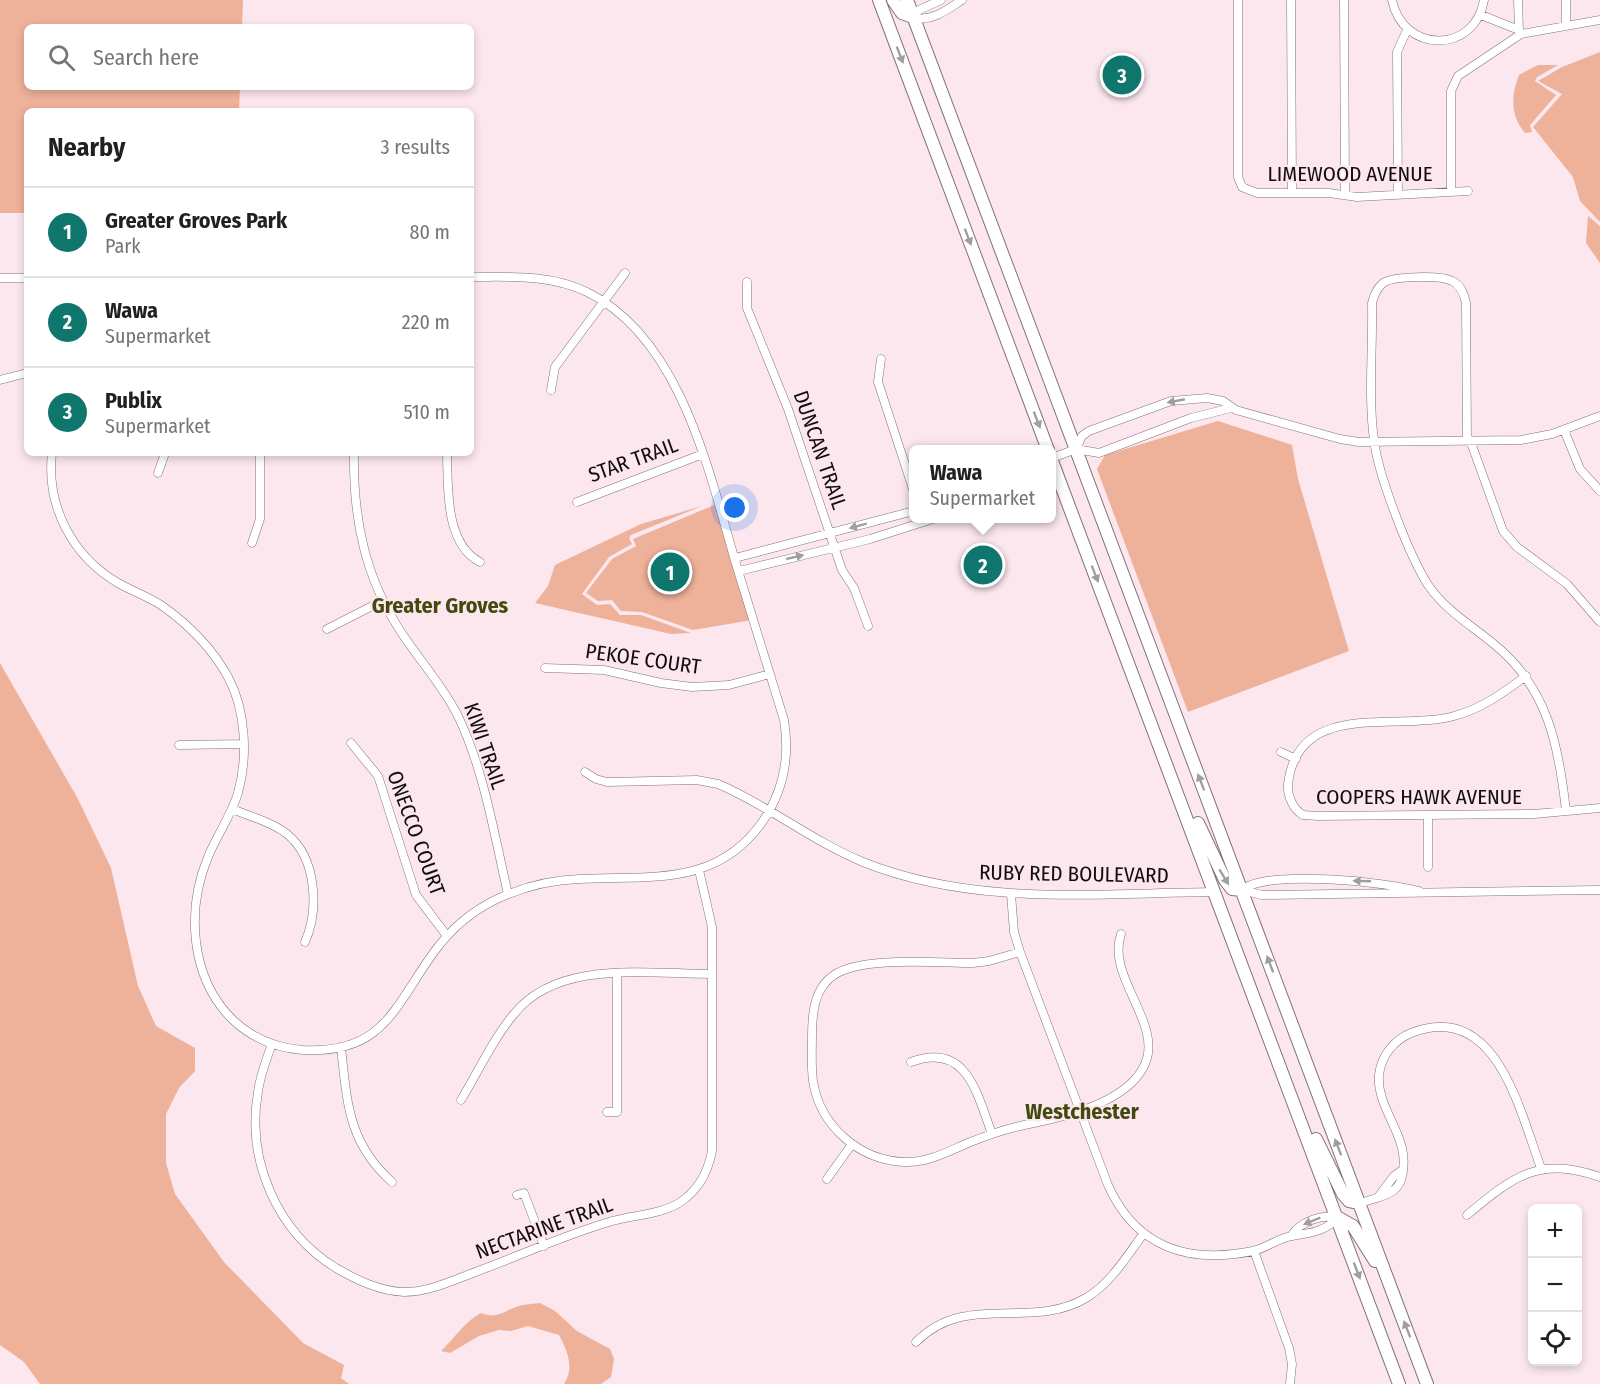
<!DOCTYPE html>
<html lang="en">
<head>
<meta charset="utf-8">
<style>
  :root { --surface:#fff; --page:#f2f2f2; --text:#202124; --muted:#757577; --line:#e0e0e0; --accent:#0f766e }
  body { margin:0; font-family:"Fira Sans Condensed",sans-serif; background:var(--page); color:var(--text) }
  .controls { position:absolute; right:18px; bottom:18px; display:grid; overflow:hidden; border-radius:9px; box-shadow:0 3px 9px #0003 }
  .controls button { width:54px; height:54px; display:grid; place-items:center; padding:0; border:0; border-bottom:2px solid var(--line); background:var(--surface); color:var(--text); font:30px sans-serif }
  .you { position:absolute; left:735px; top:508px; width:21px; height:21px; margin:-15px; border:4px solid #fff; border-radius:50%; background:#1a73e8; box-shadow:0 0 0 9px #1a73e833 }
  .badge { display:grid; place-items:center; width:39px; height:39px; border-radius:50%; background:var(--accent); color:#fff; font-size:20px; font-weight:700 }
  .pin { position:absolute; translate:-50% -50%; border:3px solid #fff; box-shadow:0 2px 6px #0006 }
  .popup { position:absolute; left:909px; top:445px; width:147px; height:78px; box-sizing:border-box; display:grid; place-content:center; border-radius:9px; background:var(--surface); filter:drop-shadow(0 2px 4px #0005); font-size:20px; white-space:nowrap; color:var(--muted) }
  .popup b { font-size:22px; color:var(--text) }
  .popup::after { content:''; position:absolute; left:50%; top:100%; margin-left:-12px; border:12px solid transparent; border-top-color:var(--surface) }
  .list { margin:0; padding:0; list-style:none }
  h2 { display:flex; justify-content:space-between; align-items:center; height:78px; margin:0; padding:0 24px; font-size:26px }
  h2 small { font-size:20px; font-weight:400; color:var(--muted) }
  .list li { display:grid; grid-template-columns:39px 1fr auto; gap:18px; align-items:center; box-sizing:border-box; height:90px; padding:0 24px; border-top:2px solid var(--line) }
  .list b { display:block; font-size:22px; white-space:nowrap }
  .list p { margin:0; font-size:20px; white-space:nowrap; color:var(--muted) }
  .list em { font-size:20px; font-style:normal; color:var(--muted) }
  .icon { flex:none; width:33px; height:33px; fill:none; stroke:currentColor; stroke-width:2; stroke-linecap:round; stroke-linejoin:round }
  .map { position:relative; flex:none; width:1600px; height:1384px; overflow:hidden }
  .search { position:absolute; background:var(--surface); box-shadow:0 3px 9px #0003; left:24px; top:24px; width:450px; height:66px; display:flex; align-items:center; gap:15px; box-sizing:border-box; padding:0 21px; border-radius:9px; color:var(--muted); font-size:22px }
  .panel { position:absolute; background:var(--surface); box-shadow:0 3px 9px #0003; left:24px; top:108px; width:450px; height:348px; border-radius:9px }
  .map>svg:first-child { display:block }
  .green { fill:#eeb199 }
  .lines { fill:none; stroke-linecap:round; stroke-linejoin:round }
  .minor-casing { stroke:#837178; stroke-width:9 }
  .highway-casing { stroke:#837178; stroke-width:14 }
  .minor { stroke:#fff; stroke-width:8 }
  .highway { stroke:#fff; stroke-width:12 }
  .oneway { fill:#a19e9f }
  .labels { text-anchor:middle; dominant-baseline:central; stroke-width:4.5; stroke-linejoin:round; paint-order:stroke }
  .street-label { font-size:21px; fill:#130d0f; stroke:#fce7ef }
  .neighbourhood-label { font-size:22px; font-weight:bold; fill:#434a0f; stroke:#fce7ef }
</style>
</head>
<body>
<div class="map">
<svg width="1600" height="1384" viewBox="0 0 1600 1384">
  <rect width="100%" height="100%" fill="#fce7ef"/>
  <path class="green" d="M0,0h243l-1,27h-215v60h213l-1,24h-212v102h-27z
    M1600,52v170l-20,-21 -7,-24 -40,-50 29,-33 -24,-13 24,-14z
    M1538,65h20l-21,12 -2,4 21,14 -26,30 2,7 -7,1c-15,-18 -14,-37 -6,-58z
    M1588,216l12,10v37l-14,-20z
    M1218,421l74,24 6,34 51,172 -161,61 -91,-243 8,-14z
    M719,503l33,117 -59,10 -51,-18 -21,-1 -9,-11 -14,1 -12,-8 26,-34 24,-13 -3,-7z
    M702,506l-71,29 -2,3 3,6 -23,13 -27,37 15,11 13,-1 10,11h21l50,18 -20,1 -136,-31 13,-17 7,-21 86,-41z
    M0,663l78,136 33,69 27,118 18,40 39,22v23l-16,17 -13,26v49l9,31 49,68 79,81 41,22 -3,13 8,6h-309l-16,-22 -24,-17z
    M540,1303l15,8 22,20 33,18 4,10 -3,18 -10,7h-37c11,-16 3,-34 -5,-49l-31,-9 -17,5 -12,-1 -20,6 -29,17 -9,-2c14,-13 24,-30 40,-38 16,7 24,-3 38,-7 7,-2 14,-2 21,-3z"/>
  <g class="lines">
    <g class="minor-casing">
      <path id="minor" d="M941,0l-22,10 -6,7c18,6 35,-8 49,-17
        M1238,0v177l4,10 15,6h72l28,4 111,-6
        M1291,0l1,193
        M1344,0l1,195
        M1392,0c11,54 83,54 92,0
        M1518,0l1,31
        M1566,0v25
        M1481,15l38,15
        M1451,192v-101l7,-15 63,-42 79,-14
        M1398,194l-1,-142 10,-22
        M0,278h27
        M747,282v26l41,101 54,161 12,18 14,38
        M881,359l-3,23 36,110
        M0,380l27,-7
        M551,390l4,-23 70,-94
        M1564,430l16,39 20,22
        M1467,440l-1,-137c-2,-9 -5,-18 -14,-22 -11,-6 -59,-5 -69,2 -7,6 -9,13 -11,20 1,45 -4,93 2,137 4,35 35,115 54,145 18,26 43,40 67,60 53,43 64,102 71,166
        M1470,440l33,91 14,16 50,37 33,38
        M1076,449l6,-13 7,-5 82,-30 36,-3 16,3 13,9 104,29 19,3 162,-2 31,-6 48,-18
        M1076,449l23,4 92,-35 40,-10
        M52,453c-6,53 20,103 66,130 14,8 29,13 43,22 27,19 51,43 67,72 18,33 20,80 10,116 -7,23 -21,42 -30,64 -22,53 -18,121 25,163 19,18 43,28 70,30 81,4 91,-43 131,-98 16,-22 38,-41 63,-53 26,-12 53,-19 82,-20 71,-4 137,9 184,-58 21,-31 27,-65 21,-101 -16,-52 -32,-104 -48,-156 -27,-92 -55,-226 -149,-272 -37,-18 -76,-15 -116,-15
        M354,453c-1,66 11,126 49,182 18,27 39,50 54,79 27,55 37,120 51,180
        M447,453c1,35 -2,91 33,109
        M1052,458l24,-9
        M158,473l7,-20
        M577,502l126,-48
        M252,543l8,-24v-66
        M735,558l179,-47
        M739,571l131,-32 66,-21
        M327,629l55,-28
        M545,668l59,2 57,13 31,4 37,-2 41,-11
        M1526,676c-23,17 -45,33 -72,40 -55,16 -156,-18 -166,68 -1,12 5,25 15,31l15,1 216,-2 66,-6
        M351,743l27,33 38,119 31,41
        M179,745l65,-1
        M1281,752l15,7
        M585,772l11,7 11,3 90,-2 21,4c50,21 94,57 145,78 112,45 234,31 352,30
        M232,809c17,7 40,13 55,25 30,24 32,76 18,108
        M1428,867v-52
        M1419,891c-32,-9 -153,-22 -177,-1l20,5 338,-5
        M1011,894l3,38 6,20 88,233c28,63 81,79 145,66 14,-3 25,-13 39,-15 16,-3 35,-4 45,-19
        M1020,952l-31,9 -16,2c-35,0 -111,-7 -139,12 -20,13 -22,39 -22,61 0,15 -1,30 1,45 7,45 46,79 91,81 23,1 43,-10 64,-19 20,-8 40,-15 61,-19 37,-7 100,-23 116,-60 18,-41 -39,-87 -24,-130
        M272,1044c-6,16 -12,32 -14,48 -12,68 19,140 78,176 21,12 43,23 68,24 25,0 50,-12 74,-21 43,-16 87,-36 131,-49 23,-7 50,-7 70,-19 19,-12 29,-31 33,-52v-224l-13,-57
        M341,1047c6,55 7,96 51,135
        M911,1062c56,-21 66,32 81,72
        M461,1100c17,-28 32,-61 53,-86 44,-55 134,-40 198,-40
        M607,1112h10v-138
        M827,1179l25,-35
        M517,1195l7,-2 20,53
        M1379,1196l15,-20 7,-5
        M1360,1203c14,-5 36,-7 41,-23 13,-42 -25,-68 -22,-105 2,-19 15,-35 32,-42 86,-34 109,80 130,135
        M1467,1215c47,-39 71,-59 133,-38
        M1291,1236c10,-15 29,-21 46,-19
        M1254,1251l35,97 3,16 -2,20
        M916,1342c50,-51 114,-11 170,-44 25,-15 41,-42 58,-65"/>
    </g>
    <g class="highway-casing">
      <path id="highway" d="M879,0l169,450
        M893,0l9,13 11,4
        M907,0l520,1384
        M1052,461l347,923
        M1198,823l27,57 7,9 10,1
        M1316,1139l27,55 6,7 11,2
        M1337,1217l16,9 22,35"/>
    </g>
    <use href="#minor" class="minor"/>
    <use href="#highway" class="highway"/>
  </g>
  <defs><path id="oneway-solid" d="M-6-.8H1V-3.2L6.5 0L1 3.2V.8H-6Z" transform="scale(1.5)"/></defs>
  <g class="oneway">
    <use href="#oneway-solid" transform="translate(900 55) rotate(69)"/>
    <use href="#oneway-solid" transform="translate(968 237) rotate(69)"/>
    <use href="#oneway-solid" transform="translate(1176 401) rotate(169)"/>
    <use href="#oneway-solid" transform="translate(1037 420) rotate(69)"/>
    <use href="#oneway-solid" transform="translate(858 526) rotate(165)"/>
    <use href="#oneway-solid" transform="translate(795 557) rotate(-13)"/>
    <use href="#oneway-solid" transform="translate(1095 574) rotate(69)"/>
    <use href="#oneway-solid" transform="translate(1201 782) rotate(-111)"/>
    <use href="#oneway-solid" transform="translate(1224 877) rotate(59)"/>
    <use href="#oneway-solid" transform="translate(1362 881) rotate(-178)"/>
    <use href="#oneway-solid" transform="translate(1270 964) rotate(-111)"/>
    <use href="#oneway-solid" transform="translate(1338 1147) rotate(-111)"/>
    <use href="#oneway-solid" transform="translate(1312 1221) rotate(158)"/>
    <use href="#oneway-solid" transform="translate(1357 1271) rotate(69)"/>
    <use href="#oneway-solid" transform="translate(1407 1329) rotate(-111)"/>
  </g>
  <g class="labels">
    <g class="street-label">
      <text x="1350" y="174">LIMEWOOD AVENUE</text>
      <text transform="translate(820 450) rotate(71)">DUNCAN TRAIL</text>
      <text transform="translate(633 460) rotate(-20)">STAR TRAIL</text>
      <text transform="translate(643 659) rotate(8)">PEKOE COURT</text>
      <text transform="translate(485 746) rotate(71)">KIWI TRAIL</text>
      <text x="1419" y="797">COOPERS HAWK AVENUE</text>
      <text transform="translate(416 833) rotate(70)">ONECCO COURT</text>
      <text transform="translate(1074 874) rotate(1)">RUBY RED BOULEVARD</text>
      <text transform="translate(544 1228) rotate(-20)">NECTARINE TRAIL</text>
    </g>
    <g class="neighbourhood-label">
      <text x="440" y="605">Greater Groves</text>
      <text x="1082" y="1111">Westchester</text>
    </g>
  </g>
</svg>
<div class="controls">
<button>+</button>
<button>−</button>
<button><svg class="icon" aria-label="locate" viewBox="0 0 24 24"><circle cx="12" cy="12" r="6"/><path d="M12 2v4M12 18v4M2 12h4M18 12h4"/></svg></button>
</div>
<div class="you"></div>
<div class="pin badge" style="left:670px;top:572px">1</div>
<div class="pin badge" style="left:983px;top:565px">2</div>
<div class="popup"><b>Wawa</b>Supermarket</div>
<div class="pin badge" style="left:1122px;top:75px">3</div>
<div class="search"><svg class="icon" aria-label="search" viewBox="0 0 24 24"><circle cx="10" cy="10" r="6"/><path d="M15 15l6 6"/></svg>Search here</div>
<section class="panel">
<h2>Nearby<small>3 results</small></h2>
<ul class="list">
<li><span class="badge">1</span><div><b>Greater Groves Park</b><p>Park</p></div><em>80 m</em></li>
<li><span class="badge">2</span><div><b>Wawa</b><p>Supermarket</p></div><em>220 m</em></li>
<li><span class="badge">3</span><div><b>Publix</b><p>Supermarket</p></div><em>510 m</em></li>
</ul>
</section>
</div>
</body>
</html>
